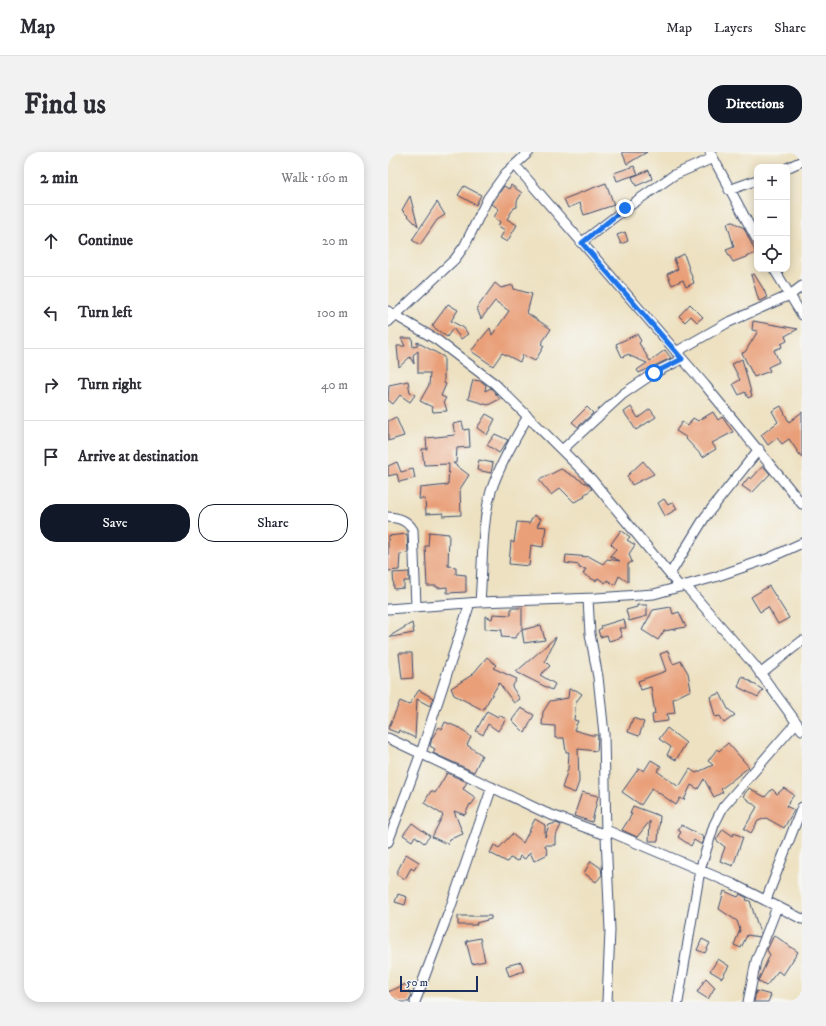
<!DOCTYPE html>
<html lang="en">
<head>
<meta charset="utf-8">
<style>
  :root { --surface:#fff; --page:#f2f2f3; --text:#2b2b33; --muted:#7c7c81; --line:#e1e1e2; --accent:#111827 }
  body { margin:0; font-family:"IM FELL DW Pica",serif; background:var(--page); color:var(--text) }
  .controls { position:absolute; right:12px; top:12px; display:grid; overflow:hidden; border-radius:8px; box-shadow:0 2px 10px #0003 }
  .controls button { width:36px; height:36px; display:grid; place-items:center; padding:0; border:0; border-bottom:1px solid var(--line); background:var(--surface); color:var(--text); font:20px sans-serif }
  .scale { position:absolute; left:12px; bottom:10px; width:78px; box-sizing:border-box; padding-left:4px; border:2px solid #1b2f5e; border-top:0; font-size:11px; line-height:14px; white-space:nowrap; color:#1b2f5e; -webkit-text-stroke:3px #f6f6f2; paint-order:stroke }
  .stop { position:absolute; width:12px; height:12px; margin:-9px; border:3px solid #1a73e8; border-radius:50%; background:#fff }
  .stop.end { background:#1a73e8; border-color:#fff; box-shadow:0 1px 4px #0008 }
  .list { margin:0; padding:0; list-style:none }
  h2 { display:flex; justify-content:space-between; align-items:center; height:52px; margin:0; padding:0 16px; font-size:17px }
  h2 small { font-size:13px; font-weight:400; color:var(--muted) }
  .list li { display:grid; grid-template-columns:26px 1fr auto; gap:12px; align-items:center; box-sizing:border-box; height:72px; padding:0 16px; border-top:1px solid var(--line) }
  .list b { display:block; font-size:15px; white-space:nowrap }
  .list em { font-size:13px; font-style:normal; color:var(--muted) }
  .actions { display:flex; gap:8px; padding:12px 16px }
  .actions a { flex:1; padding:9px 0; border:1px solid var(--accent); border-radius:16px; text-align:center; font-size:14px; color:var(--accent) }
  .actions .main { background:var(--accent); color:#fff }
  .icon { flex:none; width:22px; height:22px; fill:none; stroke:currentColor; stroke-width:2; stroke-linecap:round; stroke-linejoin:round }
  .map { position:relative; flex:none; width:414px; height:850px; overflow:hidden; border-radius:16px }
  header { display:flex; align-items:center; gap:24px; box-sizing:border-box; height:56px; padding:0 20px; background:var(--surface); border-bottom:1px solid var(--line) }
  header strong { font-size:19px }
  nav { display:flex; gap:22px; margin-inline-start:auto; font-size:14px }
  .intro { display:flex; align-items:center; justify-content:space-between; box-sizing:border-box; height:96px; padding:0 24px }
  h1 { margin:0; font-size:28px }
  .button { padding:10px 18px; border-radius:16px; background:var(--accent); color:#fff; font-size:14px; font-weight:700 }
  main { display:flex; gap:24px; padding:0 24px }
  aside { flex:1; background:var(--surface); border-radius:16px; box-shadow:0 2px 10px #0003 }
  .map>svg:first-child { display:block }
  .building { fill:#e99f78 }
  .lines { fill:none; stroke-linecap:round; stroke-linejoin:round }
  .minor-casing { stroke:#3a4a6d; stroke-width:11 }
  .minor { stroke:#fff; stroke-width:9 }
  .route { stroke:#1a73e8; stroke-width:5 }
</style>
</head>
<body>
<header>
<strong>Map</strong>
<nav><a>Map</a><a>Layers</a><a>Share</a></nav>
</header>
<div class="intro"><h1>Find us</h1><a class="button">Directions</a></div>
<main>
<aside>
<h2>2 min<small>Walk · 160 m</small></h2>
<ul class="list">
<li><svg class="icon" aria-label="ahead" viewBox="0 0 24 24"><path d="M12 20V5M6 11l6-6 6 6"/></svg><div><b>Continue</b></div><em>20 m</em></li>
<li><svg class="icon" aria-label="left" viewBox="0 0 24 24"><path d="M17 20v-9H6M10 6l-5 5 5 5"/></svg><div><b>Turn left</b></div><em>100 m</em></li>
<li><svg class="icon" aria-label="right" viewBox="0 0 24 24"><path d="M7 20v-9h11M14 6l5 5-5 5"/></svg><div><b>Turn right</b></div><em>40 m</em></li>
<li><svg class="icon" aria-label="arrive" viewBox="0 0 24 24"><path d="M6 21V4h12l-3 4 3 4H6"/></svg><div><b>Arrive at destination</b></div></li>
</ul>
<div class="actions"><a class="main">Save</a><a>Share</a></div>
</aside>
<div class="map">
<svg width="414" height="850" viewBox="0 0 414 850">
  <rect width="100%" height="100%" fill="#f6f6f2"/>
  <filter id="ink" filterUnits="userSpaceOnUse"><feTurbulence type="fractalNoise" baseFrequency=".025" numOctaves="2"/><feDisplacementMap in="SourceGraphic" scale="8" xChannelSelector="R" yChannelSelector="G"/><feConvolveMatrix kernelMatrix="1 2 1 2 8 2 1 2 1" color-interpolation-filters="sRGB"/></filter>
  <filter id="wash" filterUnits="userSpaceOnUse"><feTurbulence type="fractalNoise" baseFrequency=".012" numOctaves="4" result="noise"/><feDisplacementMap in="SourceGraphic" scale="16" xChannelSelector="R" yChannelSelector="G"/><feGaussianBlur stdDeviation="0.9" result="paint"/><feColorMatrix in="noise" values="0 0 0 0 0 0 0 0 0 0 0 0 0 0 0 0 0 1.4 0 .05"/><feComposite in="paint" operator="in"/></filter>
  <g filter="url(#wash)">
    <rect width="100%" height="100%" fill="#ede1c1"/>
    <g id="blocks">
      <path class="building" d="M234,0h25l-20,12z
        M246,14l4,8 -21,7 -3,-8z
        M261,18l3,9 -16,7 -4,-9z
        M218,31l8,22 -30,10 -4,-12 -12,5 -4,-9z
        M123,33l11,8 -5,8v6l-3,1 -7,11 10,6 -10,17 -7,-4 5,-8 -7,-4 2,-4 -6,-5 5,-8 -7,-5 12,-18 5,3z
        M76,34l17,9 -5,10 -18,-10z
        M22,44l8,30 -16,-16z
        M49,50l8,13 -8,5 -17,25 -8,-5z
        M345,70l11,6 12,25 -23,9 -7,-12 8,-3 -7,-24z
        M237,80l3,9 -7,3 -4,-9z
        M296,102l10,29 -8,4 -3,-7 -11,5 -5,-11 11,-5 -4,-10z
        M366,122l10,16 3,8 -8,3 -8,-26z
        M107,131l6,5 12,-3 1,4 18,5 -5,19 24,16 -10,15 3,2 -9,15 -12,-6 -3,7 -18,-9 -9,13 -22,-15 19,-23 2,7 17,-24 -14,-10 -14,18 -4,-11z
        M60,152l10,6 -7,11 13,7 4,6 -7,5 -8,-11 -6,9 -15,-11z
        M302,152l13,13 -6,5 -6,-6 -6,6 -6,-6z
        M365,169l45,8 -13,7 2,5 -6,3 1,3 -8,3 5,12 -11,5 2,4 -16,6 -12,-24 3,-1 13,-21 -6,-1z
        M249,182l4,7 -2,2 11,18 15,-11 6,8 -32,15 -2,-3 10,-7 -17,-7 -1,-2 -7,3 -6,-13z
        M13,186h11l1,9 4,-1v-4l27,15v26l2,1 -5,12 5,2 -2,3 3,10 -14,1 -1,-5 -12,-6 9,-16 1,-12h-12v-22l-5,4 1,9 -4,-7 -11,10 -2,-21h8z
        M354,207l10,37 -4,2 -3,-6 -6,3 -6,-11 7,-4 -8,-16z
        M85,228l8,1 5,4 -1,6 6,-3 9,11 -12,6 -20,-6z
        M20,229l2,11 5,3 -5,7 -10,-7 -7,9 -5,-4 1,-15z
        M393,254l8,16 13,-10v46l-13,-19 -7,5 -5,-6 -9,7 -7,-10 17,-13 -6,-11z
        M199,255l6,6 -15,14 -6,-5z
        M243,255l7,11 12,-9 6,8 -20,13 -12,-18z
        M325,260l5,8 4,-3 11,15 -21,11 4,6 -13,8 -17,-18 1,-1 -11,-7 6,-9 6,4 5,-8 5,3z
        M98,262l9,5 -8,16 -10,-7z
        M8,265l8,19 -16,5v-20z
        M74,270l2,8 5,-1 1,18 -13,1 -1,15h-3l16,12 -9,14 1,26 -19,1 2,-3 -18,1 -1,-15h-6l1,-11 28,-3 1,-21 -25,1 -2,-16h5l-1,-11 29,-3 -2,-11z
        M107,282l13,6 -9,13 -12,-8z
        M91,308l14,3 -2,10 -14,-3z
        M255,309l11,13 -22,11 -5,-9z
        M9,310l4,10 12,-3 2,9 -16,4 -2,-8 -9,2v-10z
        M375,314l7,8 -18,19 -10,-7 7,-9 2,2z
        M173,317l28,16 3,4 -8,6 1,2 -11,5 -14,-14 -9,7 -12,-15z
        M276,347l4,6 5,-3 4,7 -12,7 -7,-13z
        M146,363l7,4 -4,7 9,1 -3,20 -12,-2 -2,21 -20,-2 2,-23 3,2 3,-21 12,1z
        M233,378l9,7 -3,3 8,5 -6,9 3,8 -4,2v18l-9,-6 -4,9 -8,-5 -2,3 -7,-5 -2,3 -13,-7 3,-5 -7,-1v-3l-14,-2 1,-8 24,2 13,7 4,-5 13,2 -10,-5 6,-7 -5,-5z
        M41,380l20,2 -1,32 8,1v7l10,1v17l-19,1v-6l-10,1v-2h-10l-2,-40h3z
        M19,382l1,19 -8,1 -1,16 -11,1v-35z
        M21,420v9h-5v7l-10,1 -1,-16z
        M381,434l20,32 -11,6 -10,-17 -8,5 -9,-15z
        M249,453h10v11l-18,5 -3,-11 11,-3z
        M283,455l2,7 6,-2 7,15 -22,4 -6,9 -16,-10 11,-20z
        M123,456h11v21l-7,9 -14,-1 1,-7 -17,-1v-13l7,3 1,-5 18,1z
        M236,467l2,9h-7l3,9 -13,4 -2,-6 -7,2 -2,-7 4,-2 -1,-2z
        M24,471l2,10 -23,4 -1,-1z
        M153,473l4,15 -21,3 -2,-13z
        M168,485l-11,24 5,5 -10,9 15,9 -3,6 -36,-18z
        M280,499l5,13 8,-3 7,12 3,17 -18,9 2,14 -8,1 1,7 -15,2 -1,-8 3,-1 -4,-27 -10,3 -3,-9 28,-10 -6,-17z
        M11,501h13l1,25 -11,1z
        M99,505l9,8 -3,3 24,11 -5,8 8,12 -6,4 -15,-20 -16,27 -29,-15 -3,-7 21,-13z
        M354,524l21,14 -5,7 -20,-10z
        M181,537l7,1 6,4 -6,8 -2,18 4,1 -4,9 17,5h7l-1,16 -19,-2 1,33 -4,11 -13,-5 6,-19 1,-17h-3l-2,-14h-9v-12l-13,-1 1,-13 7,-11 18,-3z
        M31,538l14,8 -3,8 -13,-7 -2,39 -16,-8 -1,3 -10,-4 12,-28 9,4z
        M332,541l8,16 7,6 -11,8 -4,-7 -5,1 -5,-20z
        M133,556l13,7 -9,18 -13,-13z
        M99,559l11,6 1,-2 7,4 -8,12 -10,-7 -5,11 -7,-4z
        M245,566l11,4 -5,14 -11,-4z
        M57,570l17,7 9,8 -4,8 15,10 -8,17 -41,-19 2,-4 -5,-3 2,-8 7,-11 3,2z
        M279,576l19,15 -10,17 -9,-5 4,-8 -12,-8z
        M340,591l21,24 -28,22 2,3 -9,5 -10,-18 -6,10 -7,-4 -7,15 -4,-2 -4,7 -24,-17 -11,17 -19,-13 17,-24 5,3 7,-11 10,6 -4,5 22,16 11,-18 6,4 17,-8 -5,-4 9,-12 2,2z
        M59,621l20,9 -4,7 13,9 -5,7 -1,-1 -5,11 -11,-4 9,23 -13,5 -3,5 -15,-7 11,-22 -19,-12 7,-12 4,2z
        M361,636l16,9 7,-8 5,5 7,-6 10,7 -8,11 8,4 -10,18 -18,-10 -8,3 -7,12 -7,-4 13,-22 -14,-11z
        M194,640l16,4 -6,26 -18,-6z
        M245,654l27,10 -2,25h-9l1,-20 -13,16 -15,-7 10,-16h-2z
        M147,667l10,6v12l4,-12 7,-2 5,2 -6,12v8h-10l3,9 -14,7 -4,-9 -5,7 -5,-3 -2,5 -8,-3 -3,4 -17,-9 4,-8 5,3 13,-14 11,9z
        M24,671l18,13 -6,7 -9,-7 -3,5 -9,-6z
        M293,673l23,12 -2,8 -8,-5 -3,6 -13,-9 3,-5 -3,-2z
        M335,677l10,7 1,-3 9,4 -10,29 -13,-5 5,-14 -9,-7z
        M18,702l13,8 -5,8 -3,-2 -6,11 -9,-5z
        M203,709l10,7 1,7 -6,7 -12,-9z
        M336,739l14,6 2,-3 7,4 -1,2 4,1 10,32 -1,4 -12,-2 -6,13 -7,-3 6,-15 -3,-9 -18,-12z
        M10,742l9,3 -2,8 -10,-3z
        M70,764h33v3l-15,4 1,2h-19z
        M386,783l24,17 -15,23 -5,-4 -12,15 -8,-5 12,-26 -3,-5z
        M92,786l5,23 -13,3 -6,-23z
        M314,787l8,4 -5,10 -8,-3z
        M330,807l11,7 -7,12 -12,-7z
        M133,810l3,9 -15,5 -3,-10z
        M318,826l9,9 -7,12 -11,-7z
        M18,832l5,12 -2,6h-11l-2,-3 -8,3v-10z
        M368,839l15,4 -3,7h-14z"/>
    </g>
  </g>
  <g filter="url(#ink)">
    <use href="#blocks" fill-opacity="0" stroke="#3a4a6d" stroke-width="1"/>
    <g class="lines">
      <g class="minor-casing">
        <path id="minor" d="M322,0l47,88
          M127,13l190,220 97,119
          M399,16l15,-7
          M341,38l28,-10
          M193,91l44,-34 49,-34 39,-17
          M386,117l28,46
          M0,159l49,29 58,44 98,97 87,106
          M0,170l67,-63 10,-14 23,-47 18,-25 23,-21
          M288,200l51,-29 63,-28 12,-9
          M174,298l61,-56 31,-21 28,-14
          M0,365c11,1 19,3 25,13l3,76
          M282,422l35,-57 54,-68
          M297,433l70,81 47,64
          M200,447l2,35 8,43 6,57 2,101 4,95 -3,72
          M92,450c3,-35 1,-77 11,-111 9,-27 23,-50 37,-75
          M0,457l92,-7 116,-4 58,-4 61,-17 52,-18 35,-16
          M372,522l42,-33
          M0,586l158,75 60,22
          M218,678l127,54 69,35
          M0,690l33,-89 49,-150
          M378,748l36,-93
          M27,850l35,-93 42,-122
          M290,850l22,-132 14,-45 9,-18 73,-84
          M360,850l8,-41 21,-54"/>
      </g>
      <use href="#minor" class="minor"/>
    </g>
  </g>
  <g class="lines" filter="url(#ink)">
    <path class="route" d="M237,56l-43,35 100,116 -28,14"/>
  </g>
</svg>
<div class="controls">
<button>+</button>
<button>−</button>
<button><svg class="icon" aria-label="locate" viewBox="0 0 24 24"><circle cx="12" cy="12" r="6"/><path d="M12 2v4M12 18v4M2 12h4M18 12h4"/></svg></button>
</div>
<div class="scale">50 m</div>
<div class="stop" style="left:266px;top:221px"></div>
<div class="stop end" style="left:237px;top:56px"></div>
</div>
</main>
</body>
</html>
